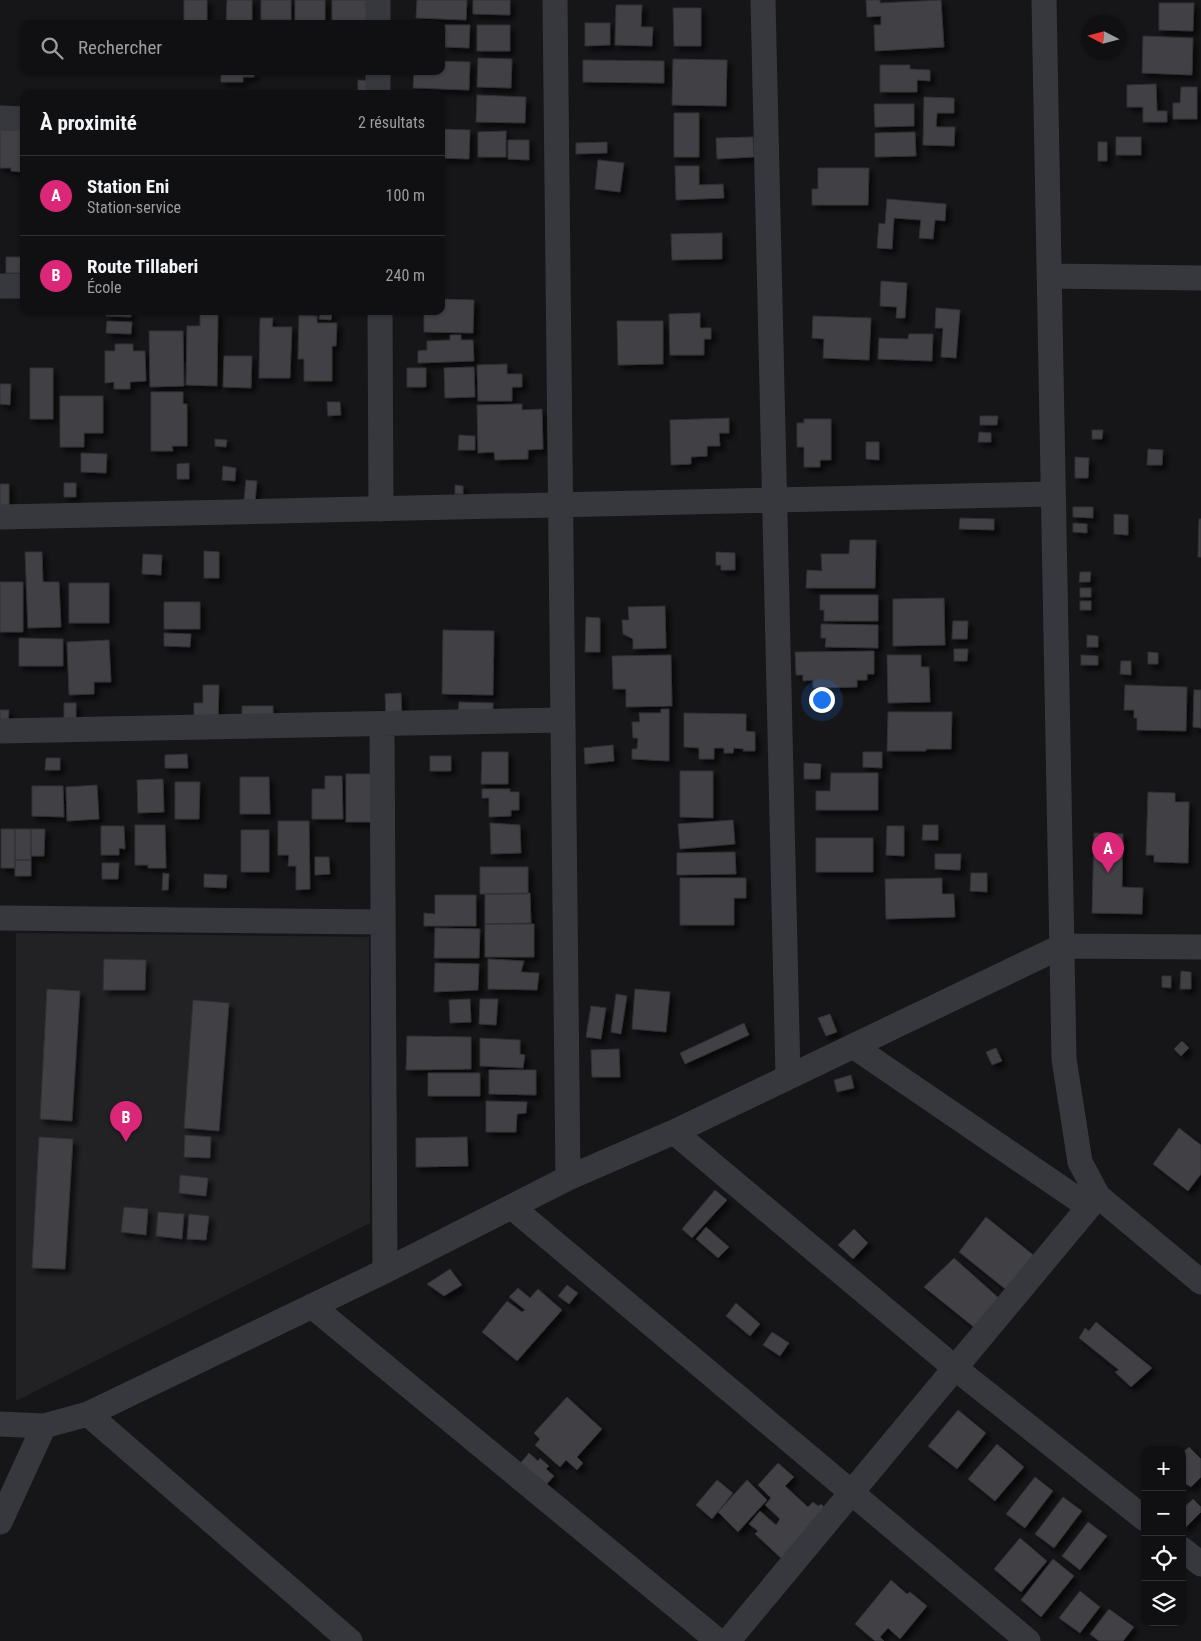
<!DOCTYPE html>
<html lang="fr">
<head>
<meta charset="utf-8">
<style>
  :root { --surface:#101012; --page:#19191b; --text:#f1f3f6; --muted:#9c9d9f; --line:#303032; --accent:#db2777 }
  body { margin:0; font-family:"Roboto Condensed",sans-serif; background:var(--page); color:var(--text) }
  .controls { position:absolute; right:15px; bottom:15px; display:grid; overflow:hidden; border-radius:10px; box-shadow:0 1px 4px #0004 }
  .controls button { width:45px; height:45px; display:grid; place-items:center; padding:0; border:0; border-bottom:1px solid var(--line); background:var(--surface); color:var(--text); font:25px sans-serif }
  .compass { position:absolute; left:1081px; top:15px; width:45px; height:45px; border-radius:50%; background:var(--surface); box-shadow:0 1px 4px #0004; rotate:276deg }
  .you { position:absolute; left:821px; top:699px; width:18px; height:18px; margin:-12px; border:4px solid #fff; border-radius:50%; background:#1a73e8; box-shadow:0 0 0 8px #1a73e833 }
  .badge { display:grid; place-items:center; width:32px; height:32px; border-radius:50%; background:var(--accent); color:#fff; font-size:16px; font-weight:700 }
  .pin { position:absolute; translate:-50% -41px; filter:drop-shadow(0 1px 2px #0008) }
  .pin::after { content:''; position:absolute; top:26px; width:18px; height:15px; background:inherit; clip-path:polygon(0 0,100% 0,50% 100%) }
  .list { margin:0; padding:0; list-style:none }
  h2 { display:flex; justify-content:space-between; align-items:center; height:65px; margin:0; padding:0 20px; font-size:21px }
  h2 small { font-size:16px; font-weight:400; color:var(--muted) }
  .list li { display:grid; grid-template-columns:32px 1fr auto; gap:15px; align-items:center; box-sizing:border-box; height:80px; padding:0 20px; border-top:1px solid var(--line) }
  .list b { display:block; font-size:19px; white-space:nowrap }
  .list p { margin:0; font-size:16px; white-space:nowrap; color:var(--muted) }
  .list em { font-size:16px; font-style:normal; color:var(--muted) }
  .icon { flex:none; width:28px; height:28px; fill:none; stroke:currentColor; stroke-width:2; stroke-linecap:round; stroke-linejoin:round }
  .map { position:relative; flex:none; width:1201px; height:1641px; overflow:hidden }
  .search { position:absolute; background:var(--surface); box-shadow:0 1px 4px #0004; left:20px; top:20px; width:425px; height:55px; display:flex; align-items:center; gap:12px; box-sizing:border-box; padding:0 18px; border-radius:10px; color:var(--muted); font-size:19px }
  .panel { position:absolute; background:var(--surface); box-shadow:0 1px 4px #0004; left:20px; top:90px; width:425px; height:225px; border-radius:10px }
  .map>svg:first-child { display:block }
  .built { fill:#222225 }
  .building { fill:#404145; stroke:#303034; filter:url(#shadow) }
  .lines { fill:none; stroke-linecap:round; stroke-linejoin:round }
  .minor { stroke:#37383d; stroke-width:25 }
</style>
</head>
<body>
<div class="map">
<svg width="1201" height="1641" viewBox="0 0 1201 1641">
  <defs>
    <filter id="shadow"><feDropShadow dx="4.5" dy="4.5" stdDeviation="2.5" flood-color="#0009"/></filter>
  </defs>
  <rect width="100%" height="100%" fill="#161618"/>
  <path class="built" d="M16,933l353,4 1,286 -354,178z"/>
  <path class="building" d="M184,0h23v24h-23z
    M227,0h25v24h-26z
    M261,0h30v20h-30z
    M295,0h30v22l-30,-1z
    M332,0h39v23h-39z
    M417,0h50l-1,20 -50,-2z
    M473,0h37v15l-37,-1z
    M866,0h14v3l61,-3 3,47 -69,4 -1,-26h7v-9l-14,1z
    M1159,3h35l-1,28 -34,-1z
    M616,5h26l-1,22h12l-1,19 -37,-1z
    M673,8h28v38h-27z
    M585,23h25v22l-25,1z
    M445,25h25l-1,23 -24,-1z
    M477,25h33v26h-33z
    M1143,36l50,2 -1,37 -50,-2z
    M478,58l34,1 -1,29 -34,-1z
    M673,59l54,1 -1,46 -54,-1z
    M583,60l81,1v22l-81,-1z
    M441,61l29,1 -1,28 -56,-2 1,-17h27z
    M880,65h30v4l20,1v11l-13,-1v12h-37z
    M221,71h33v6h-11v5h-22z
    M358,80l14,1v12h-14z
    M1156,84l1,27h10v11h-24v-15h-16v-22z
    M1181,87h16v32h-24v-16h7z
    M477,95l49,2 -1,26 -49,-1z
    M924,97l30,1v15h-17l-1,14h19l-1,19 -31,-1z
    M874,104h40v22l-39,1z
    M674,113h25v44h-25z
    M0,129h22l-1,43 -10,-1v-3h-11z
    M441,129l29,1 -1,29 -28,-1z
    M506,131v26h-28v-25z
    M915,132l1,24 -41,1v-24z
    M753,137l1,20 -37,2 -1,-21z
    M1116,137h25v18h-25z
    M508,140h21v20l-21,-1z
    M607,142v11l-31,1v-11z
    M1098,142h9v19h-9z
    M598,160l26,3 -4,29 -25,-3z
    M675,166h24v19l24,-1 1,14 -48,2z
    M818,168h51l-1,37h-56v-16h6z
    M887,199l59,5 -1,17 -10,-1 -2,19 -14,-1 2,-18 -27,-2 -2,31 -15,-1 2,-25 6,1z
    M722,233v26l-50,1 -1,-26z
    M6,257h18v16h-18z
    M881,281l26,2 -2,35h-9l1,-11 -17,-1z
    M441,299l33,1 -1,33 -49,-1v-18h14v-3h3z
    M936,308l24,2 -4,48 -15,-1 2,-29h-8z
    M106,311h25v6l-25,-1z
    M320,311h12l-1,9 -12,-1z
    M200,312h18l-1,74 -31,-1 1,-59h13z
    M700,313v15h11v11h-7v16h-34l-1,-41z
    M299,315l18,1v7h20l-1,23h-4v35h-28v-22h-6z
    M813,316l58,2 -2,42 -46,-2 1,-19 -12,-1z
    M260,318h13l-1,9h20l-2,51h-31z
    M107,321l25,1 -1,12 -25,-1z
    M617,321h46v43l-45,1z
    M149,331h34l1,55 -34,1z
    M909,334h24l-1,27 -54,-2 1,-21 29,1z
    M450,335h11v5h12l1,21 -56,2v-12l9,-1v-9l23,-1z
    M115,344h18v7h12l1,30 -16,1v7h-16v-7l-9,1v-32h10z
    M224,356h28l-1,32 -28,-1z
    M507,364v10h15v13h-10v14h-34l-1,-36z
    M474,367l1,30 -30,1 -1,-30z
    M30,368h23v51h-23z
    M407,368h19v19h-19z
    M0,384h11l-1,21 -10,-1z
    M151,392h32v12h4v42h-15l1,5h-22z
    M60,396h43v37h-19v14h-24z
    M327,402h13l1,13 -13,1z
    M522,404v6l20,-1 1,40 -15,1v9l-33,1 -1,-8 -16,1 -1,-48z
    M980,416h18l-1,9h-17z
    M729,418v15h-10l1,13h-13v10l-16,1v7l-20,1 -1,-45z
    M804,419h27v41h-11v7h-16v-20h-7v-24h7z
    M1092,430h11l-1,9h-10z
    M979,432l12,1v9h-13z
    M459,435l16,1v14h-17z
    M215,439l12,1 -1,7 -11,-1z
    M866,442h13v18l-13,-1z
    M1148,449l15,1 -1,15h-15z
    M81,453l26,1 -1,19 -25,-1z
    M1075,457l14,1 -1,20h-13z
    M189,463v16h-12v-15z
    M223,466l13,2 -1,13 -13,-1z
    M246,480l11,1 -2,20 -11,-1z
    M64,483h12v14h-12z
    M0,484h9v22h-9z
    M455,485l8,1v8h-8z
    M1073,507h20v11l-20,-1z
    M1114,514l14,1v20l-14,-1z
    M960,518l34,1v11l-35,-1z
    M1199,519h2v38h-3z
    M1073,523l14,1v9l-14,-1z
    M850,540h26l-1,48h-69l1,-18 15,1 -1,-17h28z
    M204,551l15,1v26h-15z
    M25,552h17l1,30h16l2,45 -33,1z
    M716,552l19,1v17h-14v-5h-5z
    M143,554l19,1 -1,20 -19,-1z
    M1080,572h11l-1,10h-11z
    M0,582h23v50h-23z
    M69,583h40v40h-40z
    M1080,588h11v9h-11z
    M820,595h58v26h-54v-11h-4z
    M944,598l1,47 -52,1v-47z
    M1080,601h11v9h-11z
    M164,602h36v27h-36z
    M665,606l1,42 -33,1v-10l-10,-5 -1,-14h7l-1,-13z
    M586,617l14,1v34h-15z
    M953,621h15l-1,18h-15z
    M821,624l57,1v23l-53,-1 1,-9h-5z
    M443,630l51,1 -1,64 -51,-1z
    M164,633l27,1 -1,13 -26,-1z
    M1087,635l11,1v11h-11z
    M19,638l44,1v27h-44z
    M109,640l2,42h-17v12l-25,1 -2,-53z
    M954,649h14l-1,12h-13z
    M874,651v23h-7v6h-10v7l-44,1v-8l-10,1v-6h-7l-1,-23z
    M1148,652l10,1v11h-10z
    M671,655l1,51 -46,1v-18h-13l-1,-33z
    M887,655h34v12h8l1,35 -42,1z
    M1081,655l17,1v9h-17z
    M1121,661h10v14l-11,-1z
    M203,685h16l-1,33h-24v-15h9z
    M1125,685l62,2 -1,44 -49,-1v-12h-3v-8h-10z
    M1194,690h7v38l-8,-1z
    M401,693l1,24 -16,1 -1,-24z
    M459,702l34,1v14h-35z
    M64,703h12v16h-12z
    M242,706h31v14l-31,1z
    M661,709h8v52l-37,-2v-10h5l1,-11h-5l-1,-16h8l-1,-9h22z
    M0,710h9l-1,16h-8z
    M888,712h64l-1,37h-25v2h-39z
    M684,713l62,1v17l9,1v19h-12l1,-2 -10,-1 -1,5h-9v-5h-10v11h-15v-11l-15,-1z
    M613,745l1,16 -29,3 -1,-16z
    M482,752h26v32h-27z
    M863,752h19v16l-19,-1z
    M187,754l1,14h-23v-13z
    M430,756h21v15h-21z
    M46,758h14v12h-15z
    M804,763l17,1 -1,15h-16z
    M680,771h33v47l-33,-1z
    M831,773h47v37h-62v-19h14z
    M346,774h28v48h-28z
    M325,776h17l1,43h-31v-30h13z
    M240,777h29l1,37h-30z
    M163,779l1,33 -26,1 -1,-33z
    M175,782h25l-1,37h-24z
    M97,785l2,34 -32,2 -1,-34z
    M32,786h31l1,31 -32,-1z
    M482,789h28v3h9v18h-8v6l-22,1v-19h-7z
    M1148,792l27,1v9h14l-1,61 -34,-1v-7h-8z
    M733,820l2,24 -55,5 -2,-25z
    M278,821h31l1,68 -14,1v-24h-8l1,-11h-11z
    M490,823l30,2 1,28 -30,1z
    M135,825h30l1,43h-18v-3h-13z
    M923,825h15v15h-16z
    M101,826h23l1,23 -6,-1v7h-18z
    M887,826h17v30l-18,-1z
    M1,829h14v39h-14z
    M15,829h16v31h-16z
    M31,829h14l-1,27h-13z
    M241,830h28v42h-28z
    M1094,833l29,1 -1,53 21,1 -1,26 -50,-1z
    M816,838h57v34h-57z
    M735,852l1,22 -59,1v-22z
    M935,854h26l-1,16 -25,-1z
    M315,857h14l1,17 -15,1z
    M15,860h16v16h-16z
    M102,863h17l-1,16h-16z
    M480,867h48v27h-48z
    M163,873l6,1 -1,16h-6z
    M971,873h16v19l-17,-1z
    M204,874l23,1 -1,13 -22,-1z
    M680,878h66v20h-12v27h-54z
    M942,878v16h12l1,23 -69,2 -1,-40z
    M530,893l1,30 -46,1v-30z
    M435,895h41v31h-52v-13l11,1z
    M485,924h49v33h-49z
    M435,928l45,1 -1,29h-45z
    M104,959l42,1 -1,30h-42z
    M488,959l36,2 -3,11 18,1 -2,17 -49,-1z
    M435,963l44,1 -1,26 -44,2z
    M1181,971l10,1v17h-11z
    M1162,976h9v12l-9,-1z
    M47,989l33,2 -8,130 -32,-2z
    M635,989l35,3 -4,40 -34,-3z
    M616,994l11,2 -6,38 -10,-2z
    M470,999l1,23 -21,1 -1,-23z
    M480,999h18l-2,26 -17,-1z
    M193,1000l36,3 -10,128 -35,-3z
    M591,1006l15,2 -5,31 -15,-2z
    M830,1014l7,18 -11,4 -8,-18z
    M744,1023l5,12 -64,29 -5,-11z
    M407,1036l64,1v32l-65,1z
    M480,1038l40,2v14l5,1 -2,13 -43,-2z
    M1182,1041l7,7 -8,8 -7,-7z
    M996,1048l6,13 -10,4 -6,-13z
    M619,1049l1,28h-28l-1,-27z
    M489,1070h47v25l-47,-1z
    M428,1073h52v23h-52z
    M851,1075l3,13 -17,4 -3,-12z
    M486,1101l41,1 -1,11 -9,1 -1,18h-30z
    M1179,1128l22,17v29l-13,17 -35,-27z
    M185,1135l26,2 -1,21 -26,-1z
    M39,1137l34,2 -8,130 -33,-1z
    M467,1137l1,29 -52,1v-29z
    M180,1175l28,3 -2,18 -27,-3z
    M715,1190l12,10 -35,38 -10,-9z
    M124,1207l24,2 -2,26 -25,-3z
    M158,1212l26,2 -2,25 -26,-3z
    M189,1214l20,2 -3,24 -19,-1z
    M986,1217l51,41 -28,34 -50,-40z
    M706,1227l23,20 -11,11 -22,-19z
    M854,1229l14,14 -15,16 -15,-14z
    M954,1258l47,42 -26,28 -51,-41z
    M450,1269l12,16 -18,11 -17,-12z
    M567,1285l11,8 -9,11 -11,-8z
    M518,1288l12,10 8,-9 24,21 -45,51 -35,-29 25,-31 15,11 3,-2 -16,-13z
    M736,1303l24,21 -10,12 -24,-20z
    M1096,1322l56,46 -21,19 -16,-15 4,-2 -40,-32 6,-10 4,3z
    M772,1332l17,11 -9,13 -17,-11z
    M567,1397l35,32 -25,28 6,6 -6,7 -11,-10 -6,7 -25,-22 5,-6 -6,-6z
    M958,1410l28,23 -29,36 -29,-23z
    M997,1444l27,23 -29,34 -27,-22z
    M1189,1447l12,12v18l-10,10 -5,-3 -4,4v-35z
    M529,1453l9,8 2,-3 9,8 -3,3 8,7 -11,12 -24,-23z
    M778,1463l16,14 -9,9 23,21 5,-5 5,4 3,-2 15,14 -53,42 -28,-26 3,-3 -9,-7 11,-13 16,14 4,-6 -15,-14 6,-7 -13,-13z
    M1035,1477l18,14 -28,37 -19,-14z
    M717,1480l16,13 -21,26 -16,-14z
    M747,1480l20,20 -29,32 -20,-20z
    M1063,1497l19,14 -28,37 -19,-14z
    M1193,1499l8,8v5l-17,17 -2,-20z
    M1088,1522l19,14 -27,34 -18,-14z
    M1020,1538l27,23 -26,31 -27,-23z
    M1053,1559l21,17 -33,41 -20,-17z
    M891,1580l16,14 3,-2 17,14 -27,33 -12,-11 -8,9 4,4h-9l-20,-17z
    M1080,1591l20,16 -20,26 -21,-15z
    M1109,1609l25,18 -11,14h-24l-9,-7z"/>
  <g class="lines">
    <path class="minor" d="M378,0v24
      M555,0l13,1178
      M763,0l25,1077
      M1044,0l20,1059 16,103 18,34 103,86
      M378,71v23
      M0,118l24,1
      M1049,276l152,2
      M0,286h24
      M380,311l1,198
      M0,517l1053,-23
      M382,724l3,547
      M0,731l563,-11
      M0,918l383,4
      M853,1046l236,161
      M674,1132l281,236 190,151
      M512,1207l516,434
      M312,1306l406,335
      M88,1414l262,227
      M0,1424l44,2 44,-12 297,-143 183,-93 106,-46 388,-186 139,1
      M0,1522l44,-96
      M1182,1549l19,15
      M728,1641l370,-445"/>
  </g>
</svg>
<div class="controls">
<button>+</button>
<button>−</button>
<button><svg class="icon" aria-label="locate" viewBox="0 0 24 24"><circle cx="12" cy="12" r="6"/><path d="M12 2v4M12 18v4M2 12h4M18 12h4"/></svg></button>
<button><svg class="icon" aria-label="layers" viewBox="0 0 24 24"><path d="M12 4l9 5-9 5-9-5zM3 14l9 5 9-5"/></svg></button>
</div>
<svg class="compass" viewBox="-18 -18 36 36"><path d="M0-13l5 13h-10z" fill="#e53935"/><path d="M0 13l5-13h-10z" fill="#9c9d9f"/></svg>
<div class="you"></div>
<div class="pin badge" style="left:1108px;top:873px">A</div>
<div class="pin badge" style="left:126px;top:1142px">B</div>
<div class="search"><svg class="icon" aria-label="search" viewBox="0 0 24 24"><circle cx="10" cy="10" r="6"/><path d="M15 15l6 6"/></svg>Rechercher</div>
<section class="panel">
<h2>À proximité<small>2 résultats</small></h2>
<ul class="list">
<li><span class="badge">A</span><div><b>Station Eni</b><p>Station-service</p></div><em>100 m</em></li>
<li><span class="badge">B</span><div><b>Route Tillaberi</b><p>École</p></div><em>240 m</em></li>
</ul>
</section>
</div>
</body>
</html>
